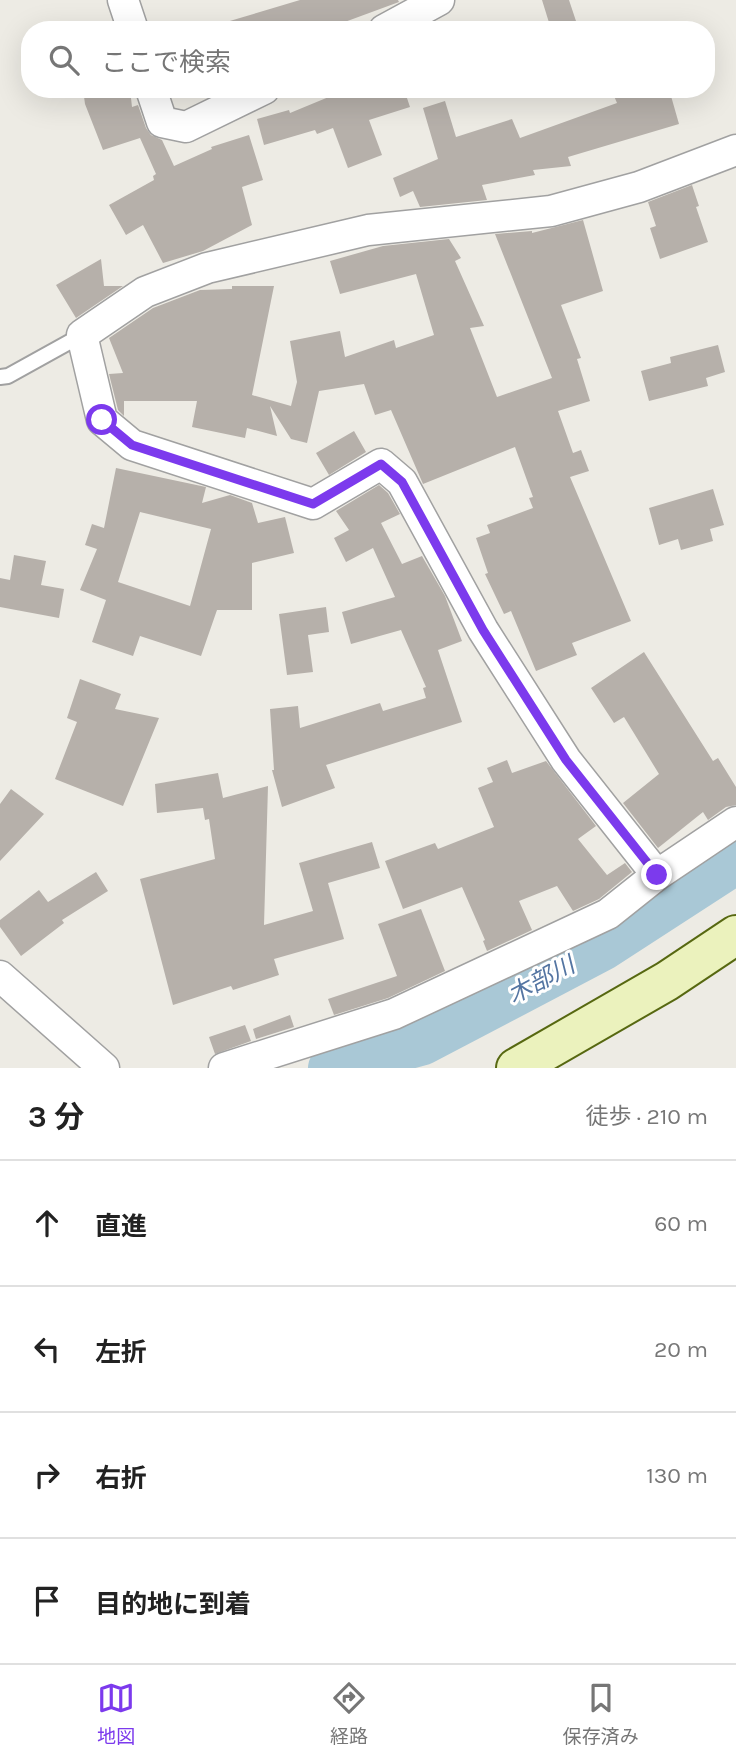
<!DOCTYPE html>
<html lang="ja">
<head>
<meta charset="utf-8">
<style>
  :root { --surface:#fff; --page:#f6f6f6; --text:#222; --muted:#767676; --line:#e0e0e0; --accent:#7c3aed }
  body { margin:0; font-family:Karla,"Noto Sans JP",sans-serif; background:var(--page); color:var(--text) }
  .stop { position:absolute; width:21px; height:21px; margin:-16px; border:5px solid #7c3aed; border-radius:50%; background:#fff }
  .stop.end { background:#7c3aed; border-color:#fff; box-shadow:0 2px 7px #0008 }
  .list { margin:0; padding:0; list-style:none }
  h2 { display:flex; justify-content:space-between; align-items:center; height:91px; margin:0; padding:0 28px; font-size:30px }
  h2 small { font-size:23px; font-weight:400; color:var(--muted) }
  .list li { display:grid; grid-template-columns:46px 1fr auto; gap:21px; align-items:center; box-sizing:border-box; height:126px; padding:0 28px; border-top:2px solid var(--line) }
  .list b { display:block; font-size:26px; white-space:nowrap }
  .list em { font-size:23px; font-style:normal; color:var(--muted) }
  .icon { flex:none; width:38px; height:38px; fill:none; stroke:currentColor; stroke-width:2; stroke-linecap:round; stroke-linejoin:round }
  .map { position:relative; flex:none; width:736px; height:1068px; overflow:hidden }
  .search { position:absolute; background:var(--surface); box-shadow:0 7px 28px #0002; left:21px; right:21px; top:21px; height:77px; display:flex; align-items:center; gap:18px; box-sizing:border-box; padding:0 24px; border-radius:28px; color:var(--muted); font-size:26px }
  .sheet { height:595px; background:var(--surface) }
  nav { display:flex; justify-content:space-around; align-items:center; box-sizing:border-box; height:98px; border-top:2px solid var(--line); background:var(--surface); font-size:19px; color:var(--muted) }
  nav a { display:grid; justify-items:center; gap:4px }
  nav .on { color:var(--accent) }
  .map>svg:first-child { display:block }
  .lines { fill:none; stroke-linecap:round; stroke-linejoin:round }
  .river { stroke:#a9c8d6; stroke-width:46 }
  .building { fill:#b6b0aa; fill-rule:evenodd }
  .lane-casing { stroke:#a1a1a1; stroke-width:18 }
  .street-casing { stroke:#a1a1a1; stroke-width:33 }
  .secondary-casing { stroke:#576811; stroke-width:42 }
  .lane { stroke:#fff; stroke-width:14 }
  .street { stroke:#fff; stroke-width:30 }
  .secondary { stroke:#ebf2bd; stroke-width:38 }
  .route { stroke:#7c3aed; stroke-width:9 }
  .labels { text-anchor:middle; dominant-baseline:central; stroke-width:6; stroke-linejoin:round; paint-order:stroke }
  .water-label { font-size:24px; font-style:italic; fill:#5475a2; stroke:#fff }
</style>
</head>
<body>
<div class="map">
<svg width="736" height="1068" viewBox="0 0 736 1068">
  <rect width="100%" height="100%" fill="#edebe4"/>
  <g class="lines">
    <path class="river" d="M331,1068l92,-26 179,-94 134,-87"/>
  </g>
  <path class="building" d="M300,0h98l1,2 -57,21 2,7h-120l-1,-7z
    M542,0h27l7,21 -25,8z
    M83,89h47l2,18 6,-2 8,23 5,7 11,5 12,26 38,-17 -1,-2 38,-12 14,45 -21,7 10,38 -49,26 -40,12 -20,-38 -17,10 -17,-30 45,-25 -1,-4 3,-2 -16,-36 -37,12 -18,-46z
    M348,89h56l6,18 -41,13 13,35 -34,13 -15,-40 -16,6 -2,-4 -51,15 -7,-26 32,-9 1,3z
    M637,89h8l1,6 23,-6 10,35 -111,33 3,9 -38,4 2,5 -53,10 5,15 -67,7 -7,-16 -13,6 -7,-19 45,-19 -15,-51 22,-7 11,36 56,-18 8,19 97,-35 -3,-7z
    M692,185l7,21 -3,1 12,35 -48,17 -10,-31 6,-2 -8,-24z
    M583,220l20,71 -42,14 20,53 -4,1 13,42 -32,10 15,42 8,-3 8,21 -19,6 61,144 -59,22 5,12 -41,16 -25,-60 -7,3 -19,-40 3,-1 -12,-35 14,-5 -3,-8 46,-17 -4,-10 4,-1 -18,-50 -92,37 -32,-74 -16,5 -11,-31 -45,7 -12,52 -16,-4 -21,-33 7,30 -30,-8 -2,10 -53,-11 5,-26h-73v15l-6,-6 -9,-36 14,-1 -14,-35 44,-30 47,-18 32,-1v-3h42l-22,109 39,11 6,-24 -7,-41 50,-10 5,26 49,-17 2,8 38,-13 -18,-61 -76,20 -10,-33 53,-15 66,-7 12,19 -6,3 29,65 -14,2 27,69 55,-19 -57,-144 37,-3v2z
    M101,259l3,27h19l-47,32 -20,-33z
    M718,345l7,27 -19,6 2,8 -59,15 -8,-30 30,-8 -1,-6z
    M354,431l12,21 -37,23 -13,-22z
    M116,468l90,19 -4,16 28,-8 22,8 6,20 27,-6 9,36 -42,10v47h-35l-16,46 -61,-20 -7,20 -41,-14 14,-42 -26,-10 17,-41 -12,-4 7,-21 12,4zM140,512l71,17 -21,77 -72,-24z
    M379,485l9,8 12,21 -19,9 21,41 20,-8 23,40 17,45 -24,9 24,72 -136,43 9,23 -53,19 -10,-37h2l-4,-61 28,-3 2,22 80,-25 3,8 43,-13 -3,-10 3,-1 -25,-57 -50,14 -9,-32 53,-15 -22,-49 -27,14 -12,-24 15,-8 -13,-19z
    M713,489l11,36 -14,4 3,12 -32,9 -3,-11 -19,6 -10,-37z
    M14,555l32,6 -5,24 23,4 -5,29 -59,-11v-29l10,2z
    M326,607l3,25 -21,3 5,37 -26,3 -8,-61z
    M644,652l69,109 5,-3 18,29v18l-10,2 -18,13 -5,-8 -45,36 -35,-45 36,-29 -35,-57 -10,6 -23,-35z
    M80,679l41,15 -6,15 44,9 -36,88 -68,-27 22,-57 -10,-4z
    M507,760l5,13 34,-12 50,65 -18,13 29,36 18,-12 7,9 -33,27 -26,12 -16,-25 -38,15 13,29 -45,21 -4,-10 2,-1 -23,-53 -59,22 -18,-48 50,-18 3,6 56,-22 -16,-39 15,-6 -6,-14z
    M218,773l5,25 45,-12 -4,139 49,-14 -14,-48 73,-21 8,26 -52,15 16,56 -70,20 5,16 -46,15 -2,-4 -58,19 -33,-126 75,-20 -6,-40 -4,1 -2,-12 -46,5 -2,-29z
    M11,789l33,25 -44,47v-57z
    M96,872l12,19 -46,29 2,3 -43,33 -21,-29v-7l39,-30 9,12z
    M421,909l24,62 -57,27 -54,17 -6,-16 69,-23 -19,-52z
    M290,1015l4,12 -38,12 -3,-10z
    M245,1025l6,16 -36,13 -6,-17z"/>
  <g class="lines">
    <g class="lane-casing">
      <path id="lane" d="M0,377l8,-1 74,-41"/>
    </g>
    <g class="street-casing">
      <path id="street" d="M123,0l10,30
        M384,30l55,-30
        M151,89l11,33 24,5 78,-38
        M657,875l-91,-115 -83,-130 -81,-148 -21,-18 -68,40 -181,-59 -30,-25 -20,-85 63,-43 62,-24 161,-38 183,-19 88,-24 97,-37
        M0,976l104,92
        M224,1068l170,-54 214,-100 49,-39 79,-53"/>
    </g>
    <g class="secondary-casing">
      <path id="secondary" d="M516,1068l151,-87 69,-46"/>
    </g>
    <use href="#lane" class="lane"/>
    <use href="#street" class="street"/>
    <use href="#secondary" class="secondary"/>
  </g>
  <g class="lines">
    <path class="route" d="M102,420l30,25 181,59 68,-40 21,18 81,148 83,130 91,115"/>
  </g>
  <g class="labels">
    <g class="water-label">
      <text transform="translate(541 980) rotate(-28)">木部川</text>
    </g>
  </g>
</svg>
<div class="stop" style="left:102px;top:420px"></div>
<div class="stop end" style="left:657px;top:875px"></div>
<div class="search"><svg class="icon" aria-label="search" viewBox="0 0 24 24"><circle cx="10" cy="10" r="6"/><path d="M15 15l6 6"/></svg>ここで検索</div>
</div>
<section class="sheet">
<h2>3 分<small>徒歩 · 210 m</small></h2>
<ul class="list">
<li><svg class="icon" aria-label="ahead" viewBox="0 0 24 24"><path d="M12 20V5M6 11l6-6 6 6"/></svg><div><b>直進</b></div><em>60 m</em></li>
<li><svg class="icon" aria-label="left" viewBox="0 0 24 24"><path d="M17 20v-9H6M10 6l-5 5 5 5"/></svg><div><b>左折</b></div><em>20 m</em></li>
<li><svg class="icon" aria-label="right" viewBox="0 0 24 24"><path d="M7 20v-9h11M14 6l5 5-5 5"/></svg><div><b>右折</b></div><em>130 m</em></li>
<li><svg class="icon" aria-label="arrive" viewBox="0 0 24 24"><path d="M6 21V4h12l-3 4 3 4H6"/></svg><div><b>目的地に到着</b></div></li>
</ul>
</section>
<nav>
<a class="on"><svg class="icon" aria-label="map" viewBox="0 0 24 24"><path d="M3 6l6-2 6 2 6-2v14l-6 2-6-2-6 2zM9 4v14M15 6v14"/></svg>地図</a>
<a><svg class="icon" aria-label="directions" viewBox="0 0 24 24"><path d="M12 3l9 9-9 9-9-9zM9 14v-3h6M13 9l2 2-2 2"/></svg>経路</a>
<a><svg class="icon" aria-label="saved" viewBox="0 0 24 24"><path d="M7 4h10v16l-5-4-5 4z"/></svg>保存済み</a>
</nav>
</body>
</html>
